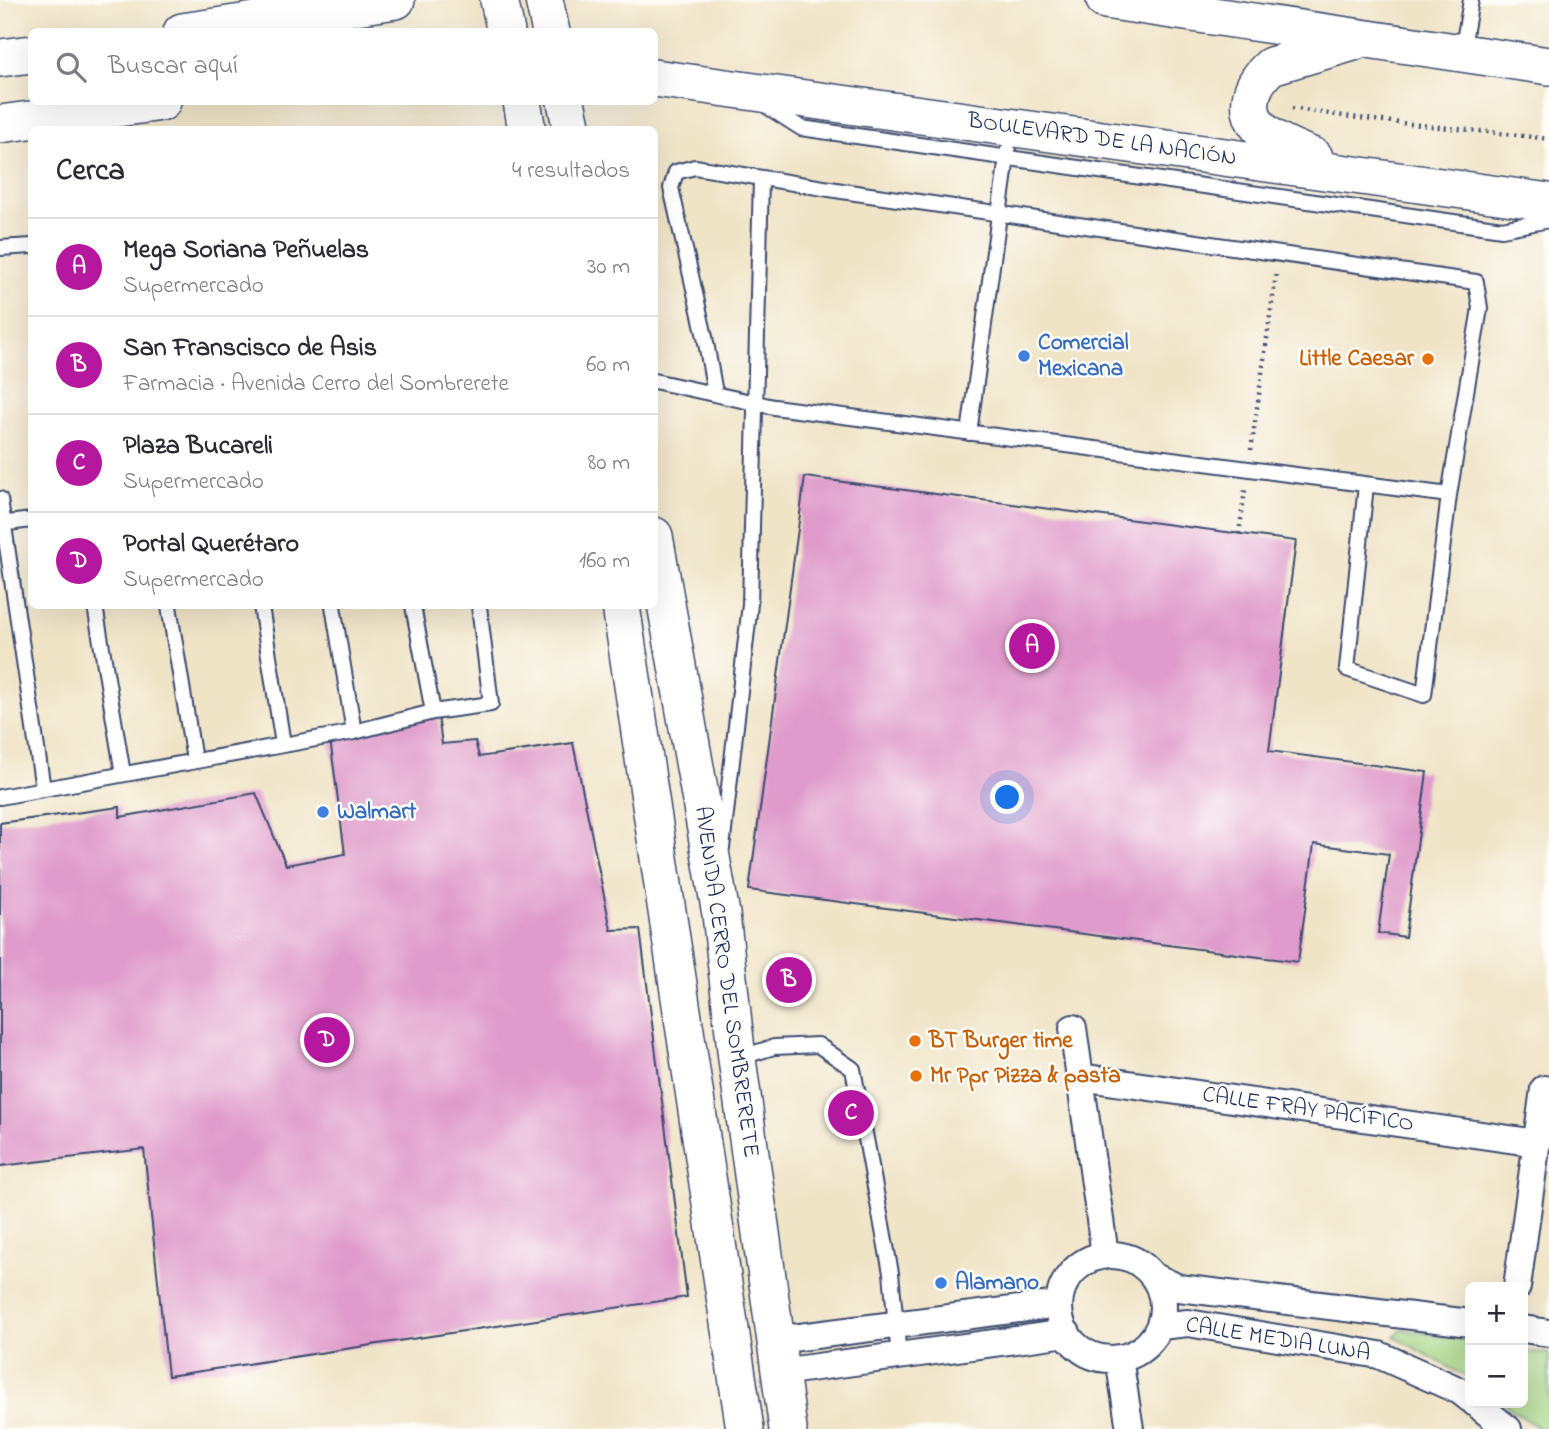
<!DOCTYPE html>
<html lang="es">
<head>
<meta charset="utf-8">
<style>
  :root { --surface:#fff; --page:#f2f2f3; --text:#2b2b33; --muted:#7c7c81; --line:#e1e1e2; --accent:#b5179e }
  body { margin:0; font-family:"Indie Flower",sans-serif; background:var(--page); color:var(--text) }
  .controls { position:absolute; right:21px; bottom:21px; display:grid; overflow:hidden; border-radius:10px; box-shadow:0 7px 28px #0002 }
  .controls button { width:63px; height:63px; display:grid; place-items:center; padding:0; border:0; border-bottom:2px solid var(--line); background:var(--surface); color:var(--text); font:35px sans-serif }
  .you { position:absolute; left:1008px; top:798px; width:24px; height:24px; margin:-18px; border:5px solid #fff; border-radius:50%; background:#1a73e8; box-shadow:0 0 0 10px #1a73e833 }
  .badge { display:grid; place-items:center; width:46px; height:46px; border-radius:50%; background:var(--accent); color:#fff; font-size:23px; font-weight:700 }
  .pin { position:absolute; translate:-50% -50%; border:4px solid #fff; box-shadow:0 2px 7px #0006 }
  .list { margin:0; padding:0; list-style:none }
  h2 { display:flex; justify-content:space-between; align-items:center; height:91px; margin:0; padding:0 28px; font-size:30px }
  h2 small { font-size:23px; font-weight:400; color:var(--muted) }
  .list li { display:grid; grid-template-columns:46px 1fr auto; gap:21px; align-items:center; box-sizing:border-box; height:98px; padding:0 28px; border-top:2px solid var(--line) }
  .list b { display:block; font-size:26px; white-space:nowrap }
  .list p { margin:0; font-size:23px; white-space:nowrap; color:var(--muted) }
  .list em { font-size:23px; font-style:normal; color:var(--muted) }
  .icon { flex:none; width:38px; height:38px; fill:none; stroke:currentColor; stroke-width:2; stroke-linecap:round; stroke-linejoin:round }
  .map { position:relative; flex:none; width:1549px; height:1429px; overflow:hidden }
  .search { position:absolute; background:var(--surface); box-shadow:0 7px 28px #0002; left:28px; top:28px; width:630px; height:77px; display:flex; align-items:center; gap:18px; box-sizing:border-box; padding:0 24px; border-radius:10px; color:var(--muted); font-size:26px }
  .panel { position:absolute; background:var(--surface); box-shadow:0 7px 28px #0002; left:28px; top:126px; width:630px; height:483px; border-radius:10px }
  .map>svg:first-child { display:block }
  .green { fill:#a2d280; stroke:#5e806f; stroke-width:2 }
  .building { fill:#df9bcb }
  .lines { fill:none; stroke-linecap:round; stroke-linejoin:round }
  .service-casing { stroke:#3b4a6e; stroke-width:18 }
  .minor-casing { stroke:#3b4a6e; stroke-width:30 }
  .secondary-casing { stroke:#3b4a6e; stroke-width:40 }
  .path { stroke:#3b4a6e; stroke-width:4.5; stroke-dasharray:2 5; stroke-linecap:butt }
  .service { stroke:#fff; stroke-width:14 }
  .minor { stroke:#fff; stroke-width:26 }
  .secondary { stroke:#fff; stroke-width:37 }
  .shop-dot { fill:#3f7fe0; stroke:#fdfcf7; stroke-width:2.5 }
  .food-dot { fill:#e8710a; stroke:#fdfcf7; stroke-width:2.5 }
  .labels { text-anchor:middle; dominant-baseline:central; stroke-width:5; stroke-linejoin:round; paint-order:stroke }
  .street-label { font-size:23px; fill:#1b2f5e; stroke:#fdfcf7 }
  .shop-label { font-size:23px; font-weight:bold; fill:#366cbe; stroke:#fdfcf7; text-anchor:start }
  .food-label { font-size:23px; font-weight:bold; fill:#c56008; stroke:#fdfcf7; text-anchor:start }
</style>
</head>
<body>
<div class="map">
<svg width="1549" height="1429" viewBox="0 0 1549 1429">
  <rect width="100%" height="100%" fill="#fdfcf7"/>
  <filter id="ink" filterUnits="userSpaceOnUse"><feTurbulence type="fractalNoise" baseFrequency=".0143" numOctaves="2"/><feDisplacementMap in="SourceGraphic" scale="14" xChannelSelector="R" yChannelSelector="G"/><feConvolveMatrix kernelMatrix="1 2 1 2 8 2 1 2 1" color-interpolation-filters="sRGB"/></filter>
  <filter id="wash" filterUnits="userSpaceOnUse"><feTurbulence type="fractalNoise" baseFrequency=".00686" numOctaves="4" result="noise"/><feDisplacementMap in="SourceGraphic" scale="28" xChannelSelector="R" yChannelSelector="G"/><feGaussianBlur stdDeviation="1.57" result="paint"/><feColorMatrix in="noise" values="0 0 0 0 0 0 0 0 0 0 0 0 0 0 0 0 0 1.4 0 .05"/><feComposite in="paint" operator="in"/></filter>
  <g filter="url(#wash)">
    <rect width="100%" height="100%" fill="#f0e4c7"/>
    <path class="green" d="M1402,1329l68,12v38l-75,-42z
      M1523,1351l26,3v75h-9l-37,-26h20z"/>
    <g id="blocks">
      <path class="building" d="M805,477l491,64 -27,210 158,21 -22,165 -27,-4 11,-79 -75,-10 -16,118 -549,-72z
        M438,716l4,28 33,-3 4,16 94,-14 38,187 29,-1 47,368 -519,79 -24,-227 -144,17v-343l120,-16v10l136,-24 30,72 59,-11 -16,-123z"/>
    </g>
  </g>
  <g filter="url(#ink)">
    <use href="#blocks" fill-opacity="0" stroke="#3b4a6e" stroke-width="2"/>
    <g class="lines">
      <g class="service-casing">
        <path id="service" d="M1462,53l9,-53
          M762,103l39,25 701,101 47,-9
          M0,248l32,-2
          M654,381l120,26 675,88
          M715,393l-10,-56 -34,-149 5,-16 19,-5 147,24 634,91 4,26 -31,187 -25,200 -77,-26 19,-184
          M969,433l39,-283
          M0,499l43,290
          M0,524l32,-4
          M95,606l28,168
          M169,606l25,154
          M261,606l22,138
          M333,606l21,126
          M413,606l20,106
          M0,797l354,-65 79,-20 58,-8 -12,-98
          M722,848l28,-244 11,-425
          M738,1058l36,-11 44,-2 35,24 38,204 8,84"/>
      </g>
      <g class="minor-casing">
        <path id="minor" d="M1073,1028l32,227
          M1080,1077l457,66
          M1059 1307a52 52 0 1 1 104 0a52 52 0 1 1-104 0Z
          M1153,1276l26,12 291,35
          M1517,1287l27,-198
          M1160,1326l28,-3 191,32 81,36 10,8
          M1523,1329l26,4
          M776,1340l283,-36
          M1119,1358l11,71
          M780,1372l287,-39
          M1475,1403l33,26"/>
      </g>
      <g class="secondary-casing">
        <path id="secondary" d="M499,0l7,32
          M544,0l7,32
          M1105,0l444,66
          M182,32l214,-32
          M0,58l32,-4
          M654,78l895,124
          M522,102l5,28
          M566,102l6,28
          M0,124l162,-22
          M1314,157c-15,-6 -32,-12 -46,-22 -27,-19 -20,-49 3,-69l82,-24
          M654,536l67,378 16,145 51,370
          M621,606l124,823"/>
      </g>
      <path class="path" d="M1292,108c85,15 171,20 257,31
        M1251,450l25,-175
        M1239,534l6,-44"/>
      <use href="#service" class="service"/>
      <use href="#minor" class="minor"/>
      <use href="#secondary" class="secondary"/>
    </g>
  </g>
  <g class="shop-dot">
    <circle cx="1024" cy="356" r="7"/>
    <circle cx="323" cy="812" r="7"/>
    <circle cx="941" cy="1283" r="7"/>
  </g>
  <g class="food-dot">
    <circle cx="1428" cy="359" r="7"/>
    <circle cx="915" cy="1041" r="7"/>
    <circle cx="916" cy="1076" r="7"/>
  </g>
  <g class="labels">
    <g class="street-label">
      <text transform="translate(1102 140) rotate(8)">BOULEVARD DE LA NACIÓN</text>
      <text transform="translate(726 982) rotate(82)">AVENIDA CERRO DEL SOMBRERETE</text>
      <text transform="translate(1308 1110) rotate(8)">CALLE FRAY PACÍFICO</text>
      <text transform="translate(1278 1340) rotate(9)">CALLE MEDIA LUNA</text>
    </g>
    <g class="shop-label">
      <text x="1038" y="343">Comercial<tspan x="1038" dy="26">Mexicana</tspan></text>
      <text x="337" y="812">Walmart</text>
      <text x="955" y="1283">Alamano</text>
    </g>
    <g class="food-label">
      <text x="1414" y="359" text-anchor="end">Little Caesar</text>
      <text x="929" y="1041">BT Burger time</text>
      <text x="930" y="1076">Mr Ppr Pizza &amp; pasta</text>
    </g>
  </g>
</svg>
<div class="controls">
<button>+</button>
<button>−</button>
</div>
<div class="you"></div>
<div class="pin badge" style="left:1032px;top:646px">A</div>
<div class="pin badge" style="left:789px;top:980px">B</div>
<div class="pin badge" style="left:851px;top:1113px">C</div>
<div class="pin badge" style="left:327px;top:1040px">D</div>
<div class="search"><svg class="icon" aria-label="search" viewBox="0 0 24 24"><circle cx="10" cy="10" r="6"/><path d="M15 15l6 6"/></svg>Buscar aquí</div>
<section class="panel">
<h2>Cerca<small>4 resultados</small></h2>
<ul class="list">
<li><span class="badge">A</span><div><b>Mega Soriana Peñuelas</b><p>Supermercado</p></div><em>30 m</em></li>
<li><span class="badge">B</span><div><b>San Franscisco de Asis</b><p>Farmacia · Avenida Cerro del Sombrerete</p></div><em>60 m</em></li>
<li><span class="badge">C</span><div><b>Plaza Bucareli</b><p>Supermercado</p></div><em>80 m</em></li>
<li><span class="badge">D</span><div><b>Portal Querétaro</b><p>Supermercado</p></div><em>160 m</em></li>
</ul>
</section>
</div>
</body>
</html>
